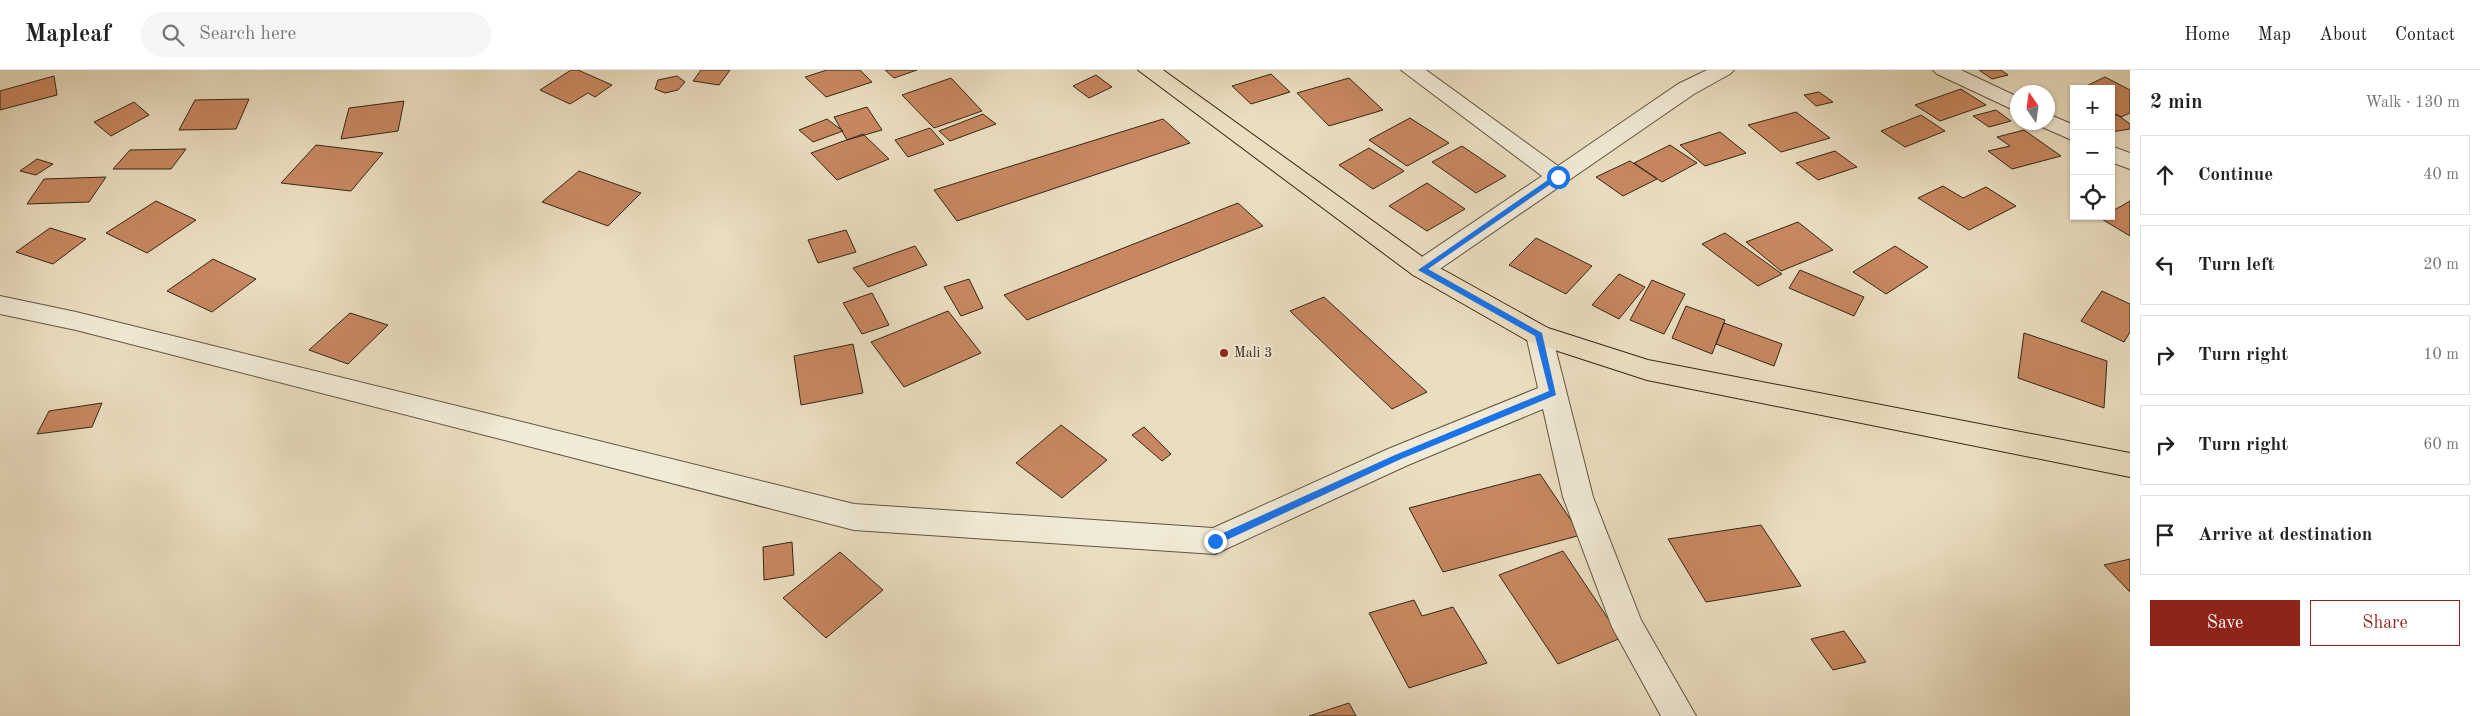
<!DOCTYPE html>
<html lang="en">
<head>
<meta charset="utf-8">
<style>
  :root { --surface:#fff; --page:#f6f6f6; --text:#222; --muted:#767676; --line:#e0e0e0; --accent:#8f2418 }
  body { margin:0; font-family:"Old Standard TT",serif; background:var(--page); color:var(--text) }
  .controls { position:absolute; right:15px; top:15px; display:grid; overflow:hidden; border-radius:0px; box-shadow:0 1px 4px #0004 }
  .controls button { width:45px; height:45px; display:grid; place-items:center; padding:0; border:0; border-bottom:1px solid var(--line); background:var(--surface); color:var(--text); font:25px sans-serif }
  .compass { position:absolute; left:2010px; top:15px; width:45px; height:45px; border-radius:50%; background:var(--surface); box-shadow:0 1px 4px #0004; rotate:347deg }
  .stop { position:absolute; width:15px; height:15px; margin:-11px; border:4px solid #1a73e8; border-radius:50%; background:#fff }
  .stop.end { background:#1a73e8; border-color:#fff; box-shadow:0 1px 5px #0008 }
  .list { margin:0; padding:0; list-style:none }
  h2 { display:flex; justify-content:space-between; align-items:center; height:65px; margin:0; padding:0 20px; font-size:21px }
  h2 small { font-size:16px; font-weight:400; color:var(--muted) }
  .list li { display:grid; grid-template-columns:32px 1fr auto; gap:15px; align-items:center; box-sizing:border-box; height:80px; margin:0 10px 10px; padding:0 10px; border:1px solid var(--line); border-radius:0px }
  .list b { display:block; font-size:19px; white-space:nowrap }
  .list em { font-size:16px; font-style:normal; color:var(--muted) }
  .actions { display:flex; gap:10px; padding:15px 20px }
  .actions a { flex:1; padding:11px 0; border:1px solid var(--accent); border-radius:0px; text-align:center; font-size:18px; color:var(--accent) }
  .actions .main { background:var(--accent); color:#fff }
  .icon { flex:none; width:28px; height:28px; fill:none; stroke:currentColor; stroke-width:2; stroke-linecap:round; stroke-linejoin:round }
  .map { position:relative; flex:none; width:2130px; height:646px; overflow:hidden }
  header { display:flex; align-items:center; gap:30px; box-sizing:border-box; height:70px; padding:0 25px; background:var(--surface); border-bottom:1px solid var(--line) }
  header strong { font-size:24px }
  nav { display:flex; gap:28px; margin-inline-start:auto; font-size:18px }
  .search { width:350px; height:45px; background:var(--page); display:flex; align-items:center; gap:12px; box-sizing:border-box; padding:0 18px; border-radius:28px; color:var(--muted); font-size:19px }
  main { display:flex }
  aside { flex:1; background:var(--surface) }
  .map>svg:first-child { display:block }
  .building { fill:#c88760; stroke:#332718 }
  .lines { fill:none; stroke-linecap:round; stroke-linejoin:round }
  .minor-casing { stroke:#615542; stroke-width:2 }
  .primary-casing { stroke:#332718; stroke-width:2 }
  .minor { fill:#f1ead6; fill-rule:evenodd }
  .primary { fill:#eadec0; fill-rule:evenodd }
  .route { fill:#1a73e8 }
  .poi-dot { fill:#8f2418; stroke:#f1ead6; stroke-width:2 }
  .labels { text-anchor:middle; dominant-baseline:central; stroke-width:4.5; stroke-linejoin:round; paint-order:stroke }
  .poi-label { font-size:14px; fill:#332718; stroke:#f1ead6; text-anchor:start }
</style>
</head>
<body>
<header>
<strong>Mapleaf</strong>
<div class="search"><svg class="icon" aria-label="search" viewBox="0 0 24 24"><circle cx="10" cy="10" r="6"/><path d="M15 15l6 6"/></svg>Search here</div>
<nav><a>Home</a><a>Map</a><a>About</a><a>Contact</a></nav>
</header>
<main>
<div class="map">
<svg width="2130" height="646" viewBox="0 0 2130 646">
  <rect width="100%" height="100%" fill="#eadec0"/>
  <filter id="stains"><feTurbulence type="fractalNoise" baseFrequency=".004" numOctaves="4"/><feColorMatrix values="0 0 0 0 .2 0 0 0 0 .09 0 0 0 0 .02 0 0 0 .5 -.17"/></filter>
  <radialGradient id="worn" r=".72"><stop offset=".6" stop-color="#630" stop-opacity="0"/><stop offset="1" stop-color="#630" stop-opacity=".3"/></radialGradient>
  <path class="building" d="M571,0h7l34,15 -17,12 -7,-4 -18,11 -30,-14z
    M701,0h29l-11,15 -26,-4z
    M827,0h33l12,12 -46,15 -21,-20z
    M885,0h32l-23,8z
    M1979,0h22l7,5 -16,4z
    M1271,4l19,18 -39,12 -19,-18z
    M1096,5l16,12 -23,11 -16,-12z
    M54,6l3,19 -57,15v-19z
    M677,6l8,6 -7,8 -13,3 -10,-4 3,-9z
    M2105,7l25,13v23l-9,4 -10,-5v-23h-31z
    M951,8l31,33 -48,17 -32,-33z
    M1349,8l34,32 -54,16 -32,-33z
    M1961,19l25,16 -46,16 -25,-16z
    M1819,22l14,10 -17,4 -12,-11z
    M249,29l-13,30 -57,1 16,-30z
    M404,31l-6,30 -57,8 8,-31z
    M134,32l15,13 -38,21 -17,-14z
    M867,37l15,23 -35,10 -13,-23z
    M1996,40l15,11 -22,6 -16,-11z
    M1796,42l34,26 -49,14 -33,-27z
    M983,44l13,10 -46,17 -11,-10z
    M1921,45l24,16 -40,16 -24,-16z
    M2118,45l12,9v5l-19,3v-16z
    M1410,48l39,25 -42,23 -38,-26z
    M827,49l16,12 -30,11 -14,-12z
    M1163,49l27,24 -233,78 -23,-31z
    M930,58l14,16 -36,13 -13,-17z
    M2024,60l37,26 -49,13 -24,-18 22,-5 -13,-9z
    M1720,62l26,21 -41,13 -25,-21z
    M863,64l26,25 -52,21 -26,-27z
    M316,75l67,8 -32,38 -70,-8z
    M1670,75l27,18 -35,19 -28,-19z
    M1462,76l44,30 -30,17 -44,-31z
    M1369,78l35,23 -31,18 -34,-24z
    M186,79l-15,20h-58l17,-19z
    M1835,81l22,16 -39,13 -22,-17z
    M37,89l16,5 -17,11 -16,-4z
    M1630,91l27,18 -34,17 -27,-19z
    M579,101l62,22 -33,33 -66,-24z
    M106,107l-17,25 -62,2 17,-25z
    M1427,113l38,26 -38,22 -38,-25z
    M1943,116l20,12 23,-11 30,19 -47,24 -51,-32z
    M156,131l40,19 -49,33 -41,-20z
    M2130,131v35l-30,-18 11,-2v-4z
    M1238,133l25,23 -236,94 -23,-25z
    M1798,152l35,28 -52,21 -35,-29z
    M50,158l36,11 -33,25 -37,-12z
    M846,160l10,22 -38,11 -10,-23z
    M1725,163l57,41 -24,12 -56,-42z
    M1536,168l56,28 -26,28 -57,-29z
    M915,176l12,19 -59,22 -15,-19z
    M1895,176l33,21 -42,27 -33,-22z
    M213,189l43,20 -44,33 -45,-21z
    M1800,200l64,27 -10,19 -65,-28z
    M1619,204l26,13 -26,32 -27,-14z
    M969,209l14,29 -22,8 -17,-29z
    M1652,210l33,14 -21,40 -34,-14z
    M2102,221l28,13v28l-6,10 -43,-21z
    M872,223l17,32 -27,9 -19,-31z
    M1324,227l103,95 -35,17 -102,-98z
    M1686,236l39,14 -13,34 -40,-16z
    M948,241l33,42 -77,34 -33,-45z
    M350,243l38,12 -40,39 -39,-14z
    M1724,253l58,21 -8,22 -58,-22z
    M2024,263l83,28 -3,47 -86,-30z
    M853,274l10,49 -62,12 -7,-49z
    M102,333l-10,24 -55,7 12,-23z
    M1061,355l46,35 -45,38 -46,-35z
    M1144,357l27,27 -9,7 -30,-26z
    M1540,404l41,61 -138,37 -34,-64z
    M1761,455l40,61 -95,16 -38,-63z
    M792,472l2,33 -30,5 -1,-33z
    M1563,481l58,87 -63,26 -59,-89z
    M840,482l43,38 -57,48 -43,-40z
    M2130,489v33l-26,-27z
    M1414,530l8,16 31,-9 34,56 -78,25 -40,-75z
    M1844,561l22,31 -33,8 -22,-31z
    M1349,633l7,13h-47z"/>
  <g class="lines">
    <g class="minor-casing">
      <path id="minor" d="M1401,0h25l132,96 120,-82 29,-14h27l-4,4 -36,20 -263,181 -9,3 -9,-3 -4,-6 4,-6 129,-87z
        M1933,0h28l57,27v15l-81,-38z
        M2048,44l26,11v16l-34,-15 -2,-4h10z
        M2111,76l19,7v16l-19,-7z
        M0,226l76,16 778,192 359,24 175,-79 150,-61 -12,-53 4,-7 9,-3 9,3 4,7 41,162 48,123 55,96h-35l-49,-89 -49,-130 -20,-88 -135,56 -193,89 -361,-24 -778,-200 -76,-16z"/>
    </g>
    <g class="primary-casing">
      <path id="primary" d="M1138,0h25l268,193 117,65 100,32 482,93v24l-483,-97 -117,-38 -117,-67z"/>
    </g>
    <use href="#minor" class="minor"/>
    <use href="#primary" class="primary"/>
  </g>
  <path class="route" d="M1555,105l6,2 -133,92 114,64 14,62 -155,64 -183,85h-6v-6l183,-83 154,-64 -14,-55 -117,-66z"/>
  <circle class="poi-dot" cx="1224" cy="283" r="5"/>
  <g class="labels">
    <g class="poi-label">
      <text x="1234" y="283">Mali 3</text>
    </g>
  </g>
  <rect width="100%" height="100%" filter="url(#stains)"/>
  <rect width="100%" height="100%" fill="url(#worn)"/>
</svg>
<div class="controls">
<button>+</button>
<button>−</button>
<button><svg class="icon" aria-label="locate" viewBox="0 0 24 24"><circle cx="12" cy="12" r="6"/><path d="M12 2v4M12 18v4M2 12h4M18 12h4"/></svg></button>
</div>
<svg class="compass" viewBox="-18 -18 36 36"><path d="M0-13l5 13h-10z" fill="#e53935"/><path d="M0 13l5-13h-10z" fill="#767676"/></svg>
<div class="stop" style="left:1558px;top:107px"></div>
<div class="stop end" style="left:1215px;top:471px"></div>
</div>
<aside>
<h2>2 min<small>Walk · 130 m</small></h2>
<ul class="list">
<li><svg class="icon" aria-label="ahead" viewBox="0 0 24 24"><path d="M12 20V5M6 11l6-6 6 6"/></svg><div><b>Continue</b></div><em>40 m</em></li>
<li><svg class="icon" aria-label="left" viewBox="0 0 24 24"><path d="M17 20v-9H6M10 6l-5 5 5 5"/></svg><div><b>Turn left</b></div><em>20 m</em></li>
<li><svg class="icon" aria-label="right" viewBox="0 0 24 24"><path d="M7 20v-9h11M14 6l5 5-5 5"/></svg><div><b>Turn right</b></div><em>10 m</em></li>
<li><svg class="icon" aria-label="right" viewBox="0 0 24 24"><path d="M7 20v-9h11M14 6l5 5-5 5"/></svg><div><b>Turn right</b></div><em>60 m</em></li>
<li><svg class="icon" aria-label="arrive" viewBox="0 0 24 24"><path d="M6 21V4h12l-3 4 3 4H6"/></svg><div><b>Arrive at destination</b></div></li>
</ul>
<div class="actions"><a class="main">Save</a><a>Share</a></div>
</aside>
</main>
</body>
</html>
